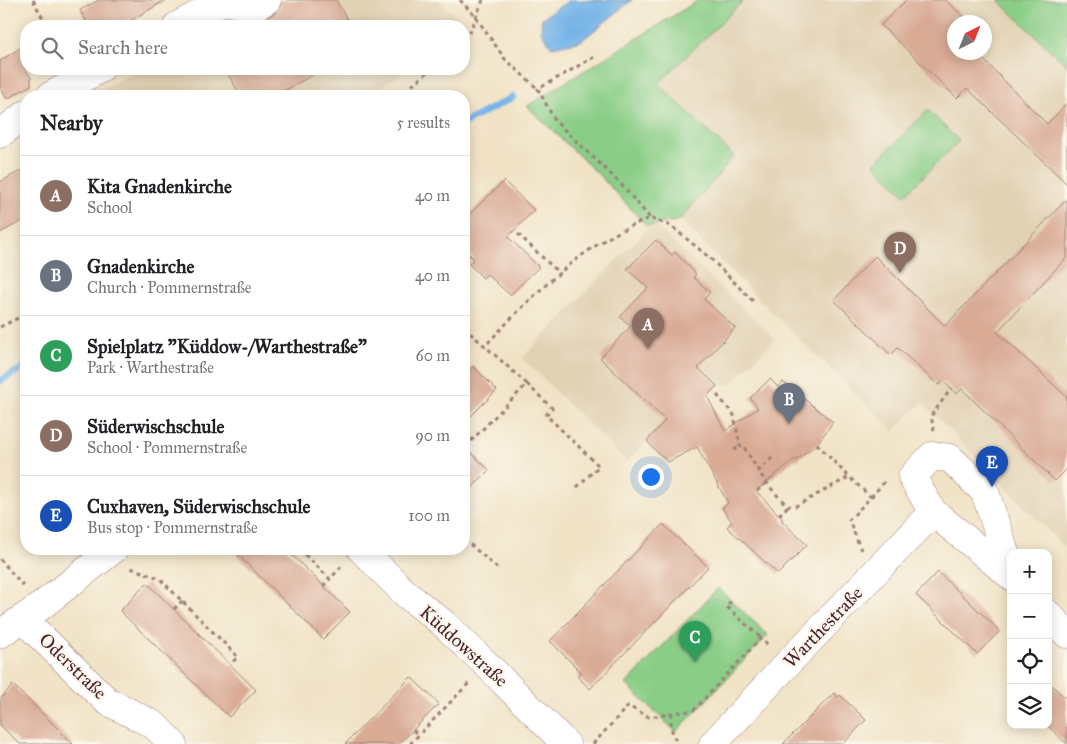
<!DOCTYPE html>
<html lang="en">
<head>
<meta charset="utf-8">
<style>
  :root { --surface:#fff; --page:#f6f6f6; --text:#202124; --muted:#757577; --line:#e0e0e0; --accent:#0b8043 }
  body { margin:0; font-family:"IM FELL Great Primer",serif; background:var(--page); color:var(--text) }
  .controls { position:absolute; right:15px; bottom:15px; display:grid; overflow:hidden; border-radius:10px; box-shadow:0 2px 12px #0003 }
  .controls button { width:45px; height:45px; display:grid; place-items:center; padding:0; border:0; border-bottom:1px solid var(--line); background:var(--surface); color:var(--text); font:25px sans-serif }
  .compass { position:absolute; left:947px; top:15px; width:45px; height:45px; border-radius:50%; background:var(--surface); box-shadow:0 2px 12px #0003; rotate:43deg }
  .you { position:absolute; left:650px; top:476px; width:18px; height:18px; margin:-12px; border:4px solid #fff; border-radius:50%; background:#1a73e8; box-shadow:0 0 0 8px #1a73e833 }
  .badge { display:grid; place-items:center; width:32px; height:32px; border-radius:50%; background:var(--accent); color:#fff; font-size:16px; font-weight:700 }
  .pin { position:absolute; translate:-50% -41px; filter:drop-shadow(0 1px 2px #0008) }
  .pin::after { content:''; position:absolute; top:26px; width:18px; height:15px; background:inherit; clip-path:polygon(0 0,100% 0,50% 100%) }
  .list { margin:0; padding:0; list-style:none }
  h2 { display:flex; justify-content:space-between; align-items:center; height:65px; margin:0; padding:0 20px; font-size:21px }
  h2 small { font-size:16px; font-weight:400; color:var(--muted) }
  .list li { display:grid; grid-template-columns:32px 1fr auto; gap:15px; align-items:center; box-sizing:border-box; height:80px; padding:0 20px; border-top:1px solid var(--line) }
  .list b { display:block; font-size:19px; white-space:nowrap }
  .list p { margin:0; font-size:16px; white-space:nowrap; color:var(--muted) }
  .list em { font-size:16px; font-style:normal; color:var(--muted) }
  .icon { flex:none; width:28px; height:28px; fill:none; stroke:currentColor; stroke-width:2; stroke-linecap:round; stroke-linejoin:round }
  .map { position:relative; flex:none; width:1067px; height:744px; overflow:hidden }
  .search { position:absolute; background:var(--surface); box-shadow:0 2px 12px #0003; left:20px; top:20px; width:450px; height:55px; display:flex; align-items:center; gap:12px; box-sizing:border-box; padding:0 18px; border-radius:20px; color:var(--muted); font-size:19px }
  .panel { position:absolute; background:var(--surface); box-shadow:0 2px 12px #0003; left:20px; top:90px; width:450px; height:465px; border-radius:20px }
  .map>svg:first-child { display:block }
  .built { fill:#e2d2b4; fill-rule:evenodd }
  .green { fill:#89cd86; stroke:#6a7658 }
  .water { fill:#74b3e8; stroke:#5f698a }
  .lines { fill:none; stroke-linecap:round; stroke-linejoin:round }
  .stream { stroke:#74b3e8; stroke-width:7 }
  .building { fill:#d9ab95 }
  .minor-casing { stroke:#9e8178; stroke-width:29 }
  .path { stroke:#9e8178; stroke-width:3; stroke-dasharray:4 4; stroke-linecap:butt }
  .minor { stroke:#fff; stroke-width:28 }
  .labels { text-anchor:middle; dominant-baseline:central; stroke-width:5; stroke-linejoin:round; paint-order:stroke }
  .street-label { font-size:19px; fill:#4a1f2b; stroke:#fbf7ec }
</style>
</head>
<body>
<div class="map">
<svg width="1067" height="744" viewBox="0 0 1067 744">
  <rect width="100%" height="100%" fill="#fbf7ec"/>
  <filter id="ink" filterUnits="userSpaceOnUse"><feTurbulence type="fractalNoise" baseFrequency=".02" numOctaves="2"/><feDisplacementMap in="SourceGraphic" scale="10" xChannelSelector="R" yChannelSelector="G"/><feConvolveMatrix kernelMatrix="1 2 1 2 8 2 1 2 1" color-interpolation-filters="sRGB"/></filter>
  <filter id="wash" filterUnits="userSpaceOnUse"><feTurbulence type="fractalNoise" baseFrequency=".0096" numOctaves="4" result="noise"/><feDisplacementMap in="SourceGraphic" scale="20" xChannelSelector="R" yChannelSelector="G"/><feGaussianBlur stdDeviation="1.12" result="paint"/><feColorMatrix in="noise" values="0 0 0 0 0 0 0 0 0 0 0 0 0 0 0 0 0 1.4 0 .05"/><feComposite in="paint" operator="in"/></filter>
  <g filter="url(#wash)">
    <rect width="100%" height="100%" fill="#f1e3c6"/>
    <path class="built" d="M278,0h161l16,16 -1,10h-219z
      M744,0h254l69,66 -1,483 -144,-147 -28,29 -109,-106 -105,-105 54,-64 -76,-72zM954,22h30v30h-30z
      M139,69h269l-41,27h-260l-4,-7z
      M653,223l122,116 -43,44 -15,3 -10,10 18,34 -4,3 -53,29 -21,-21 -20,21 -105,-104z"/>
    <path class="green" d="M699,0h45l-86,84 76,72 -54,64 -33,6 -46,-49 -74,-71z
      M998,0h69v66z
      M928,110l31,31 -54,54 -31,-31z
      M718,588l50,47 -92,97 -50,-48z"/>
    <path class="water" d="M570,0h62l-51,41 -29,6 -11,-15 1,-14z"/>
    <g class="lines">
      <path class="stream" d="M464,123l49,-26
        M0,381l26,-15"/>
    </g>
    <g id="blocks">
      <path class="building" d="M99,0h67l-45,26h-32l-9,-16z
        M289,0h47l15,26h-108l8,-4 12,-2 12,-7 7,-9z
        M906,0h40l23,22h-15v30h22l71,72 20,-21v81l-100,-96 -10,10 -76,-73z
        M26,44v26l5,7v8l-24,14 -7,-12v-26z
        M225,69h98l-48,27h-34z
        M26,168v51l-26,14v-51z
        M504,181l30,29 -26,27 31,30 -29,28 -23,-21 -4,4 -14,-14 5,-5 -10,-10v-30z
        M1067,199v58l-70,75 70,65v72l-12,12 -93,-92 -5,5 -13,-12 -6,3 -40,-37 -7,7 -57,-55 41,-44 70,70z
        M656,240l16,15 3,-3 21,22 -3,3 17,15 -6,7 31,29 -37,40 19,18 -10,10 18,35 33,-23 -8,-10 20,-19 8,8 5,-5 50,40 -16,22 -20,16 -2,-1 -39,32 26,27v3l25,24 -29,29 -51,-47 5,-5 -10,-14 6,-5 -31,-56 -29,15 -12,-11 -9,-10 18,-21 -65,-62 31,-32 -11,-9 28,-29 -21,-19z
        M473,366l24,24 -33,33v-48z
        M464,446l25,24 -25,26z
        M663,524l45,43 -118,122 -13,-13 4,-4 -31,-31z
        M232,549h54l64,63 -27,27z
        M938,572l62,59 -23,23 -61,-59z
        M147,583l109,107 -27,27 -109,-106z
        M411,677l28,27 -40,40h-54z
        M1048,682l19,17v45l-19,-18z
        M13,685l32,31 28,28h-53l-20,-19v-26z
        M834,693l4,4 2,-2 26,25 -23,24h-60z"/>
    </g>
  </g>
  <g filter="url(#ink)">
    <use href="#blocks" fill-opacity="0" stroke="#9e8178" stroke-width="1"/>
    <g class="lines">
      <g class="minor-casing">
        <path id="minor" d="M177,26l46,-25 32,6 12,-7
          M50,96l50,-27
          M0,134l26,-20
          M361,549l46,46 36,28 44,42 79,79
          M1011,571l-26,-79 -35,-34 -18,-2 -20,21 21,35 78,64
          M1048,614l19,20
          M23,619l84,82 47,24 19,19
          M0,634l41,-28 73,-57
          M713,744l75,-81 145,-151"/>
      </g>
      <path class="path" d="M33,0l14,26
        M460,0l15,16 30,43 33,30
        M464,39l4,-3 15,-36
        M594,57l-56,32 17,32 66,63 29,34
        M400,96l31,-27
        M464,171l6,-5
        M518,234l41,39
        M464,262l6,-7
        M0,327l26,-13
        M464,328l21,18c47,-50 99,-104 165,-128l21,8 39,32 43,43
        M527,384l25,24 -6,7 53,51 -23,22
        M717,395l17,20 6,31 3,-1c13,23 25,43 45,61h8l53,-29 22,20 -22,23 12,30
        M934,431l-3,-15 20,-27
        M471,441l56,-57 -42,-38
        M817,444l32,33
        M734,450l6,-4
        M758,472l15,-15
        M757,491l9,-8
        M871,497l16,-18
        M779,515l9,-9
        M464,539l33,29
        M299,549l31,30 13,-14
        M0,559l24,28
        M131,568l28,10 79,79 -8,7
        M323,586l7,-7
        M731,602l-5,4 35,32
        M174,609l8,-8
        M671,713v15l6,16
        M413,730l5,5
        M410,744l59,-61
        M593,744l35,-38 21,11 45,-7 67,-72 8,8"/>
      <use href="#minor" class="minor"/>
    </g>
  </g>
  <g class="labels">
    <g class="street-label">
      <text transform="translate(823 627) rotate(-46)">Warthestraße</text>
      <text transform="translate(464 646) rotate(42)">Küddowstraße</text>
      <text transform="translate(73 666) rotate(44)">Oderstraße</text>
    </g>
  </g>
</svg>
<div class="controls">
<button>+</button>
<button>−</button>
<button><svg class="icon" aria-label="locate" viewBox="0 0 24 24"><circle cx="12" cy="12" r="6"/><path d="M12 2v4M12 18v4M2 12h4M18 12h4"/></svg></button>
<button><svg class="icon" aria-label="layers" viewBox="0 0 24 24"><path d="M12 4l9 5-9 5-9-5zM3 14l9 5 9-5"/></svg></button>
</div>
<svg class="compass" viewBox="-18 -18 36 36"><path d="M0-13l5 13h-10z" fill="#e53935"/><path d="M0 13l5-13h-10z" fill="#757577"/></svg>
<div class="you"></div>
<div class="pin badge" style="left:648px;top:349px;background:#8d6e63">A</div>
<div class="pin badge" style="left:789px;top:424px;background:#6b7280">B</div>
<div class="pin badge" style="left:695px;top:662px;background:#2e9e5b">C</div>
<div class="pin badge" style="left:900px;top:273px;background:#8d6e63">D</div>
<div class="pin badge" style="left:992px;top:487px;background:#1a4fb4">E</div>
<div class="search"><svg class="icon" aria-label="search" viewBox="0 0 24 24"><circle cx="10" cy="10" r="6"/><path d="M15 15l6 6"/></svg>Search here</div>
<section class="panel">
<h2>Nearby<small>5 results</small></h2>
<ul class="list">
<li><span class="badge" style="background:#8d6e63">A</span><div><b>Kita Gnadenkirche</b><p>School</p></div><em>40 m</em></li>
<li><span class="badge" style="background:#6b7280">B</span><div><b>Gnadenkirche</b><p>Church · Pommernstraße</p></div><em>40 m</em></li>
<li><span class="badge" style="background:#2e9e5b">C</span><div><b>Spielplatz &quot;Küddow-/Warthestraße&quot;</b><p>Park · Warthestraße</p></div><em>60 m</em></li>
<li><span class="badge" style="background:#8d6e63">D</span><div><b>Süderwischschule</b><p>School · Pommernstraße</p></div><em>90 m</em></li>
<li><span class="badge" style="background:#1a4fb4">E</span><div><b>Cuxhaven, Süderwischschule</b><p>Bus stop · Pommernstraße</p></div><em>100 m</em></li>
</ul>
</section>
</div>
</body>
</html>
